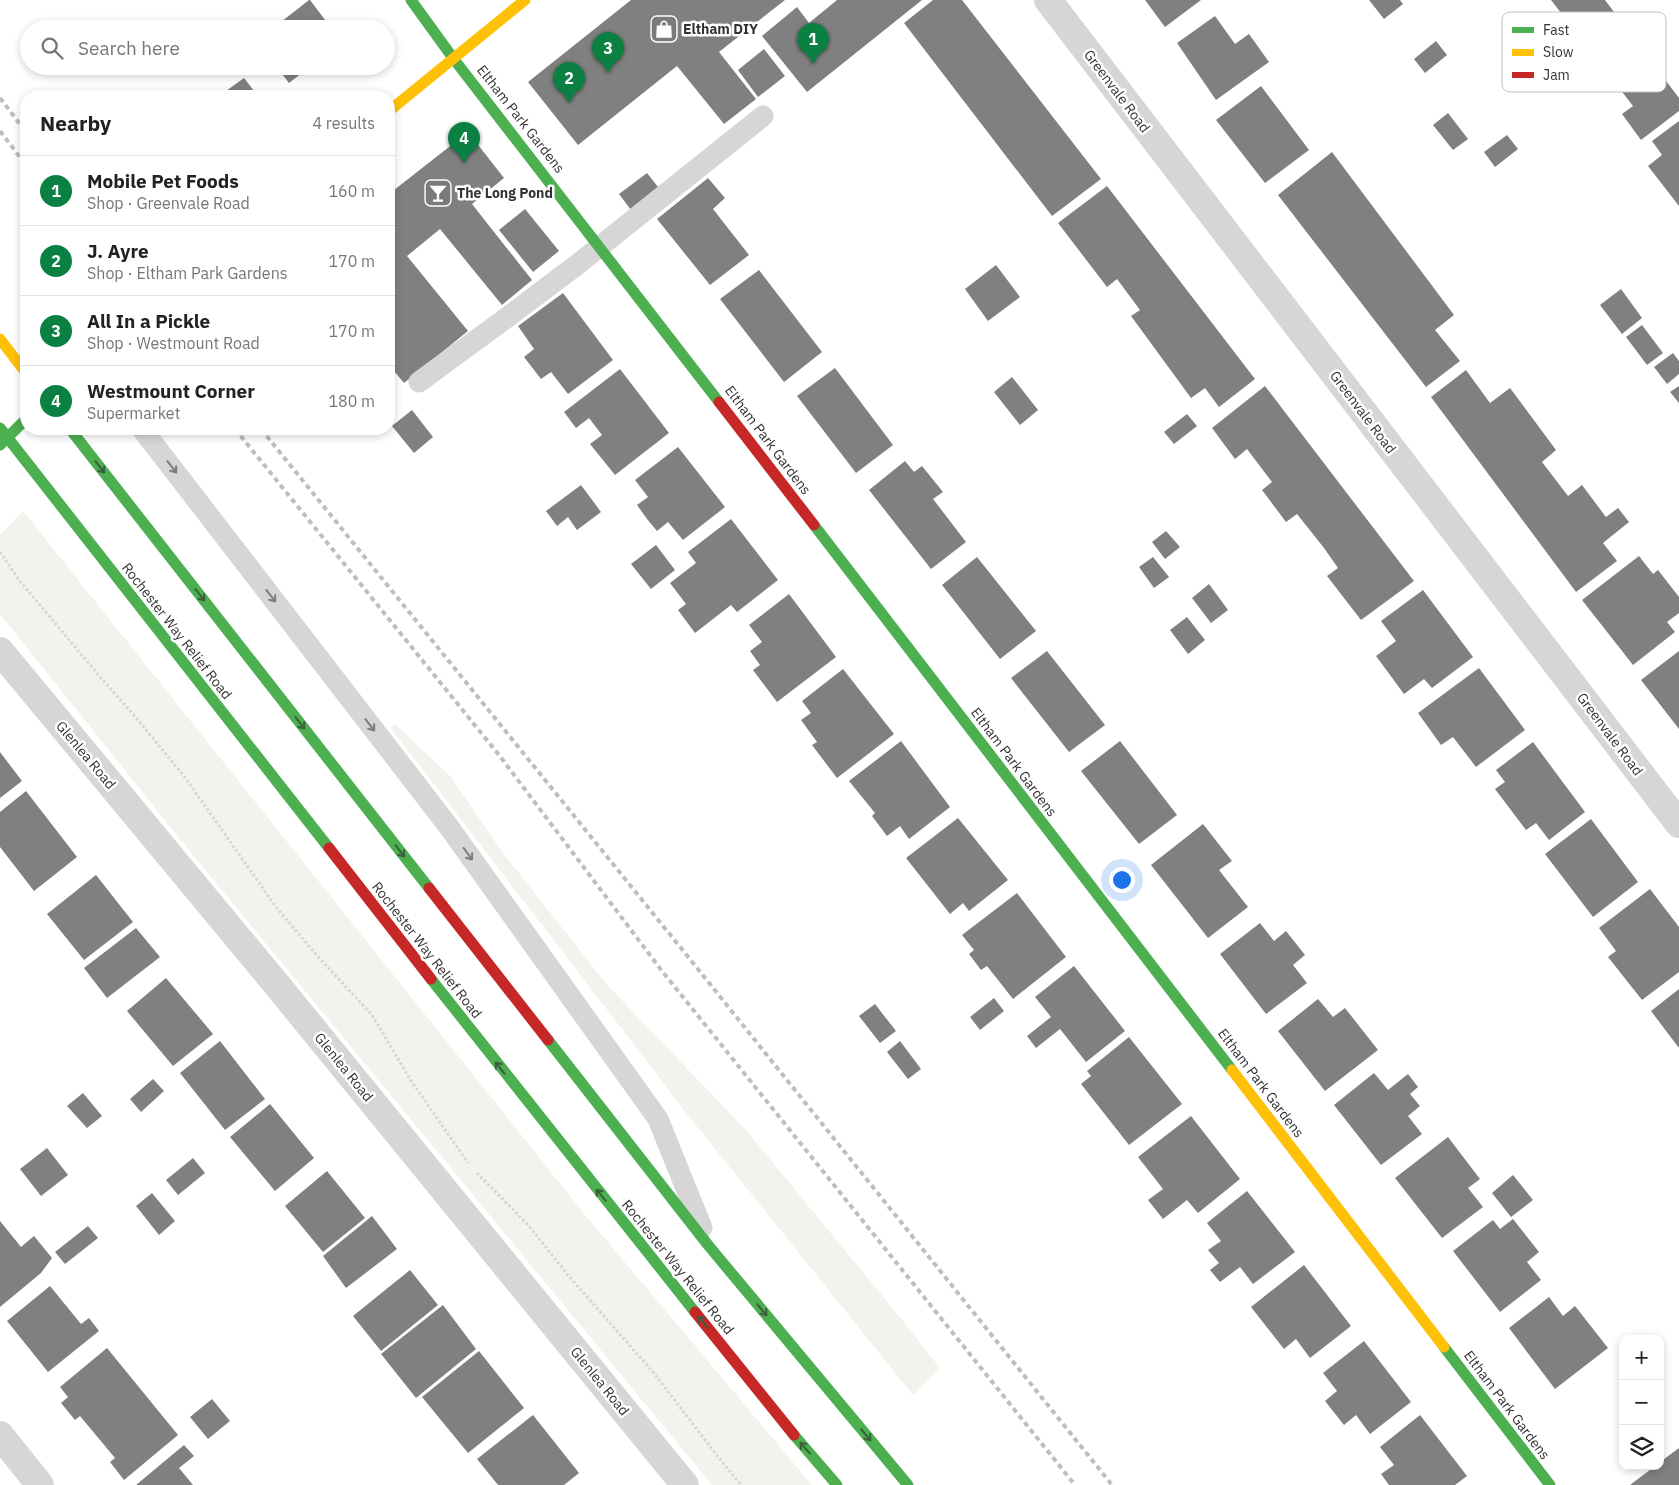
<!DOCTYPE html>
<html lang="en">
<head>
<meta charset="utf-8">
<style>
  :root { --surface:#fff; --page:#f6f6f6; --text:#222; --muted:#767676; --line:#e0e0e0; --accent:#0b8043 }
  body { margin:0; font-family:"IBM Plex Sans",sans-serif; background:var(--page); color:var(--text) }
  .controls { position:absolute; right:15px; bottom:15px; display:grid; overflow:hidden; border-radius:10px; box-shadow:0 2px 8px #0003 }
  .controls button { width:45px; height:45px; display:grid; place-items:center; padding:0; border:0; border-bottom:1px solid var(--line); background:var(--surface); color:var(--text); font:25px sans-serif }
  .you { position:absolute; left:1121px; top:879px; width:18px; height:18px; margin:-12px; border:4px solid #fff; border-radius:50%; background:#1a73e8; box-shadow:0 0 0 8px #1a73e833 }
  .badge { display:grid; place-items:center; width:32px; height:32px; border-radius:50%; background:var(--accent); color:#fff; font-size:16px; font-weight:700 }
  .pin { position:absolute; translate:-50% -41px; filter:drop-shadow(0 1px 2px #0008) }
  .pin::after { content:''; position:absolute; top:26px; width:18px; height:15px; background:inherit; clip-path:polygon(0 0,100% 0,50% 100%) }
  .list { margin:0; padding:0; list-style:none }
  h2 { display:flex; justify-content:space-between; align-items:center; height:65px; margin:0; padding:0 20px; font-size:21px }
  h2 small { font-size:16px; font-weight:400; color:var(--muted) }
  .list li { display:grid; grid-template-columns:32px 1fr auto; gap:15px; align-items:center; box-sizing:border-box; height:70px; padding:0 20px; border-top:1px solid var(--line) }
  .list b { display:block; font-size:19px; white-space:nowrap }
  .list p { margin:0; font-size:16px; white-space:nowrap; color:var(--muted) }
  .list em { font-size:16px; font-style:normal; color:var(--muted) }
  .icon { flex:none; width:28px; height:28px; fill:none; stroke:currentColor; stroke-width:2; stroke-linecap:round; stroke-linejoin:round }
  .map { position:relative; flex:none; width:1679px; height:1485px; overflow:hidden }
  .search { position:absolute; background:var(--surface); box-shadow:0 2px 8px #0003; left:20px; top:20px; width:375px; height:55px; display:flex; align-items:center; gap:12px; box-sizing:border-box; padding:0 18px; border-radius:28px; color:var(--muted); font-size:19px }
  .panel { position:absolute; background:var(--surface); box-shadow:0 2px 8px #0003; left:20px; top:90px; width:375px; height:345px; border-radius:20px }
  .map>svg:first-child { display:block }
  .green { fill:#f1f4ed }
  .building { fill:#808080 }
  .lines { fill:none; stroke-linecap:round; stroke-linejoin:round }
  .path { stroke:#d5d5d5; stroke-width:3; stroke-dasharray:2.5 2.5; stroke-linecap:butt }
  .lane { stroke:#d6d6d6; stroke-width:21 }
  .street { stroke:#d6d6d6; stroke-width:28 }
  .fast { stroke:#4caf50; stroke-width:11 }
  .slow { stroke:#ffc107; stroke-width:11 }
  .jam { stroke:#c62828; stroke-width:11 }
  .rail { stroke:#bebebe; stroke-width:4; stroke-dasharray:5 4; stroke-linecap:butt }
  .fast-bridge { stroke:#4caf50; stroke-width:11 }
  .oneway { stroke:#3b5e3c }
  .oneway2 { stroke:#7c7c7c }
  .labels { text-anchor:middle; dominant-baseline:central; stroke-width:5; stroke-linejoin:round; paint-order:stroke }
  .poi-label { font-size:14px; font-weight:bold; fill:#323232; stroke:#fff; text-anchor:start }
  .street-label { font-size:14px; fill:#323232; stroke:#fff }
  .key { fill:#fff; stroke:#c2c2c2; stroke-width:1 }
  .key-label { font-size:14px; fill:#323232 }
</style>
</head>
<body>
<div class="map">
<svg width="1679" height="1485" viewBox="0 0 1679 1485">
  <rect width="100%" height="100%" fill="#fff"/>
  <path class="green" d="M23,511l563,705 226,269h-100l-533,-647 -179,-224v-79z
    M396,725l55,52 49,72 108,137 138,144 153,186 41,52 -27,27 -222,-276 -301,-392z"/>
  <path class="building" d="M309,0h1l22,29h-60z
    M631,0h154l-66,52 37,47 -32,25 -47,-58 -99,79 -50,-63z
    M837,0h85l-115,92 -45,-56 35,-29 12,16z
    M933,0h29l139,179 -49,37 -148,-193z
    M1145,0h56l-36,27z
    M1369,0h31l3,4 -19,15z
    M1551,0h54l74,98v13l-38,29 -19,-26 11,-8z
    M1215,16l20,28 14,-10 20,28 -53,38 -39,-57z
    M1436,41l11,14 -22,18 -11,-14z
    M764,49l21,27 -27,21 -20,-27z
    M276,66h35l-22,17z
    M244,78l14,18h-39z
    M1261,86l48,64 -44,33 -49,-63z
    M1448,113l20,26 -15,11 -20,-25z
    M1679,121v85l-31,-40 14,-11 -10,-14z
    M468,132l36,46 -32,26 60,76 -30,25 -62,-76 -33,27 61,75 -64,52 -15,-18v-171z
    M1507,135l11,14 -23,18 -11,-15z
    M1332,152l122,163 -19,15 25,31 -34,26 -148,-192z
    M647,173l15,19 -28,22 -15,-20z
    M708,178l17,20 -12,11 36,46 -39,30 -53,-66z
    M1107,186l148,193 -36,28 -14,-19 -14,10 -60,-82 9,-6 -23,-31 -10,8 -49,-64z
    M525,209l34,42 -26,21 -34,-42z
    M996,265l24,32 -32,24 -23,-32z
    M759,270l63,82 -38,30 -64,-83z
    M1621,289l21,29 -20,16 -22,-29z
    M563,293l50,67 -45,34 -17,-22 -10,7 -17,-22 10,-8 -16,-23z
    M1642,325l21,28 -16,12 -21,-28z
    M1673,353l6,8v13l-12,10 -13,-17z
    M835,368l58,77 -37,28 -59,-77z
    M620,369l49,64 -54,42 -25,-31 12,-9 -13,-17 -13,10 -12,-16z
    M1466,370l24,33 20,-15 46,62 -14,12 26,34 14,-11 24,32 12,-9 11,14 -26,21 14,18 -41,31 -145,-195z
    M1012,377l26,33 -18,15 -26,-33z
    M1265,386l149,195 -53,39 -34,-44 11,-8 -14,-20 -27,-34 -11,8 -24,-32 10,-8 -25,-33 -12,10 -23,-31z
    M1679,386v17l-9,-11z
    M412,410l21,27 -19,16 -22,-27z
    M1187,414l10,12 -23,18 -10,-12z
    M678,447l47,60 -42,33 -15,-18 -11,9 -10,-12 -10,-14 11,-8 -13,-17z
    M905,461l9,11 8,-6 21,26 -10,7 33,43 -35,27 -62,-79z
    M581,485l20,27 -24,18 -9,-13 -11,9 -11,-15z
    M731,519l47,61 -41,32 -6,-7 -36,28 -17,-23 8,-6 -16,-21 26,-20 -8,-11z
    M1166,531l14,16 -15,12 -13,-17z
    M656,545l19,25 -24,19 -20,-25z
    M1639,556l14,18 5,-4 21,27v16l-12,9 8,10 -42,33 -51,-65z
    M977,557l59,74 -36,28 -58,-74z
    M1153,557l16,20 -15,11 -15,-21z
    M1209,584l19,26 -17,13 -19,-25z
    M1423,590l50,67 -41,31 -8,-9 -20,15 -28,-38 20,-15 -15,-20z
    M789,594l47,63 -59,45 -24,-32 7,-5 -10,-14 12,-9 -13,-17z
    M1187,617l18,23 -17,14 -18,-24z
    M1047,651l58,74 -36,27 -58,-74z
    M1679,651v78l-38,-49z
    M1479,668l46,62 -49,37 -23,-30 -12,8 -23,-32z
    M843,669l51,65 -57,44 -25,-33 5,-3 -16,-22 10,-7 -9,-12z
    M901,741l49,66 -41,32 -9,-13 -13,10 -15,-20 3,-3 -26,-32z
    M1120,741l57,74 -38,29 -58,-73z
    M1533,742l52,70 -36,28 -13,-17 -10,7 -31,-41 10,-7 -9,-12z
    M0,752l22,29 -22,17z
    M26,791l51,66 -43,34 -34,-44v-35z
    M958,818l50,62 -39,31 -6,-8 -13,11 -44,-56z
    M1591,819l47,63 -45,35 -48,-63z
    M1203,824l29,37 -13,9 29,37 -40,31 -57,-73z
    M96,875l37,47 -49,38 -37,-46z
    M1650,889l29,38v45l-37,28 -34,-43 8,-6 -17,-23z
    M1017,893l49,64 -53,42 -26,-33 -6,4 -12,-16 5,-4 -12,-15z
    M1260,923l14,18 12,-10 19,24 -12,10 14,18 -41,31 -46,-60z
    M136,928l24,29 -53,41 -23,-30z
    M1074,966l51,65 -39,31 -26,-33 -24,19 -9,-12 24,-19 -16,-20z
    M166,978l47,56 -40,32 -46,-55z
    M1679,989v59l-28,-37z
    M994,998l10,13 -24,19 -10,-13z
    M1318,999l15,18 12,-9 33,42 -53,41 -47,-60z
    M875,1004l21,27 -16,12 -21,-27z
    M1129,1037l53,67 -53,41 -48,-61 10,-8 -4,-5z
    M220,1041l45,58 -40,31 -45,-57z
    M900,1041l21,28 -13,10 -21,-27z
    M1374,1073l14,17 20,-16 10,13 -8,7 10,12 -12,10 14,18 -41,31 -47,-60z
    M153,1079l11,12 -23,21 -11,-13z
    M83,1093l19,23 -15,12 -20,-22z
    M270,1104l44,54 -39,33 -45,-54z
    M1191,1116l49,63 -42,34 -11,-13 -24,19 -15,-19 15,-11 -25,-32z
    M1448,1137l32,42 -12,9 15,19 -41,31 -47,-60z
    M47,1148l21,27 -27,21 -21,-27z
    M193,1158l12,15 -27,22 -12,-15z
    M327,1171l38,47 -42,34 -38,-46z
    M1513,1175l20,25 -22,17 -19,-24z
    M1247,1191l48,61 -42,32 -13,-17 -20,15 -10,-12 9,-7 -11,-13 13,-9 -14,-18z
    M152,1193l23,28 -16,14 -23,-29z
    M372,1216l25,33 -51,39 -23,-32z
    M1513,1219l26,33 -12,10 14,18 -41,32 -47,-61 40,-31 7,9z
    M0,1221l21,26 13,-11 18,22 -11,15 -41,34z
    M88,1226l10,12 -33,26 -10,-12z
    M1304,1265l47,61 -41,32 -14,-19 -12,10 -33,-42z
    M410,1270l28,35 -57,46 -28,-35z
    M50,1286l31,38 8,-6 10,13 -51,41 -41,-51z
    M1549,1297l14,19 12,-10 33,42 -53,41 -46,-61z
    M443,1305l33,44 -60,49 -35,-44z
    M1364,1341l47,61 -41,32 -14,-19 -12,10 -19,-24 12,-10 -14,-18z
    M107,1348l71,87 -54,45 -14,-18 5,-4 -35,-42 -5,4 -14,-17 7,-6 -8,-10z
    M479,1351l45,57 -56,45 -46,-56z
    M212,1399l18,22 -22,18 -18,-22z
    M533,1415l46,58 -15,12h-66l-21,-26z
    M1420,1415l47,61 -12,9h-66l-8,-11 13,-9 -14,-18z
    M184,1445l10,11 -15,12 14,17h-57z
    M1679,1448v37h-49l25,-19h5v-4z"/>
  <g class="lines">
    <path class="path" d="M0,552l19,28 82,98 31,35 52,63 92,131 43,51 53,57 38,64 58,84
      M477,1173l52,53 38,48 86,98 66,86 22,27"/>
    <path class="lane" d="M419,382l90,-66 69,-52 185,-148
      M142,429l307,398 209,292 44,109"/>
    <path class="street" d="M1048,0l631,824
      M0,651l277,334 408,500
      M0,1435l40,50"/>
    <path class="fast" d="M411,0l42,58 266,344
      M0,428l329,420
      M70,429l359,459
      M814,525l418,545
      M431,979l264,333
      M548,1040l160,205 200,240
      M1444,1347l106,138
      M794,1435l43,50"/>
    <path class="slow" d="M389,111l136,-111
      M0,339l26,34
      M1232,1070l212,277"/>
    <path class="jam" d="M719,402l95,123
      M329,848l102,131
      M429,888l119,152
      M695,1312l99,123"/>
    <path class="rail" d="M0,98l26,34
      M0,131l26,34
      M235,429l264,326 163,216 413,514
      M261,429l424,524 427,532"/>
    <path class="fast-bridge" d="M0,445l26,-26"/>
  </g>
  <defs><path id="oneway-shaft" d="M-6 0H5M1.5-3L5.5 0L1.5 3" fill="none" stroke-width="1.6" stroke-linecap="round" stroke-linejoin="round" transform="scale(1.25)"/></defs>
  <g class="oneway">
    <use href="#oneway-shaft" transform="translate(100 467) rotate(52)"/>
    <use href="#oneway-shaft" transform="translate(200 595) rotate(52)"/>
    <use href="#oneway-shaft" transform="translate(300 723) rotate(52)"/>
    <use href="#oneway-shaft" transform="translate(400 851) rotate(52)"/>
    <use href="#oneway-shaft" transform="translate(500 1068) rotate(-128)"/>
    <use href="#oneway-shaft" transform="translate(601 1195) rotate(-129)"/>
    <use href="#oneway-shaft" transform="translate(762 1310) rotate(50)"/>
    <use href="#oneway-shaft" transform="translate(703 1322) rotate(-129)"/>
    <use href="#oneway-shaft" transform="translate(866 1435) rotate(50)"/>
    <use href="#oneway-shaft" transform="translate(805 1448) rotate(-131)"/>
  </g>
  <g class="oneway2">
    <use href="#oneway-shaft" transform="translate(172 467) rotate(52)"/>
    <use href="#oneway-shaft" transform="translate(271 596) rotate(52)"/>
    <use href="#oneway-shaft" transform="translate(370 725) rotate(52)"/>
    <use href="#oneway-shaft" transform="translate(468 854) rotate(54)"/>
  </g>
  <defs>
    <g id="shop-square" transform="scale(1.4375)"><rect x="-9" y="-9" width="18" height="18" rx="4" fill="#7a7a7a" stroke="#fff"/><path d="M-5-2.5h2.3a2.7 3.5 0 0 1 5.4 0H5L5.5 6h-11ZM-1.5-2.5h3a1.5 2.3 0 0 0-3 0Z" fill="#fff"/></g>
    <g id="bar-square" transform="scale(1.4375)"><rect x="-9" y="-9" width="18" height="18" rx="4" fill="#7a7a7a" stroke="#fff"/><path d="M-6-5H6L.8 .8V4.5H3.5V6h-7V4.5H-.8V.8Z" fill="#fff"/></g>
  </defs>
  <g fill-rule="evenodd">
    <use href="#shop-square" x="664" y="29"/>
    <use href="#bar-square" x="438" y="193"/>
  </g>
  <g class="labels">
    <g class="poi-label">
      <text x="683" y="29">Eltham DIY</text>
      <text x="457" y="193">The Long Pond</text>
    </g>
    <g class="street-label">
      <text transform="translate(1117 91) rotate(53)">Greenvale Road</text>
      <text transform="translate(521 119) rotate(52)">Eltham Park Gardens</text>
      <text transform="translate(1363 412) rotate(53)">Greenvale Road</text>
      <text transform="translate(768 440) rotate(53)">Eltham Park Gardens</text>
      <text transform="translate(177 631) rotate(52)">Rochester Way Relief Road</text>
      <text transform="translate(1610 734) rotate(53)">Greenvale Road</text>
      <text transform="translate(86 755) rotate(50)">Glenlea Road</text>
      <text transform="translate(1014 762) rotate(53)">Eltham Park Gardens</text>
      <text transform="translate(427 950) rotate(52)">Rochester Way Relief Road</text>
      <text transform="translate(344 1067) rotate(51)">Glenlea Road</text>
      <text transform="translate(1261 1083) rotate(53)">Eltham Park Gardens</text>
      <text transform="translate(678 1267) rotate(51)">Rochester Way Relief Road</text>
      <text transform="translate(600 1381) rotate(51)">Glenlea Road</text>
      <text transform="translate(1507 1405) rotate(53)">Eltham Park Gardens</text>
    </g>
  </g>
  <rect x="1502" y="12" width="164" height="80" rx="8" class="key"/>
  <rect x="1512" y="27" width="22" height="6" fill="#4caf50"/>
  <rect x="1512" y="49" width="22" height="7" fill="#ffc107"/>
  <rect x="1512" y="72" width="22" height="6" fill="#c62828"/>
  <g class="key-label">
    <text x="1543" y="35">Fast</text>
    <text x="1543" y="57">Slow</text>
    <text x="1543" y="80">Jam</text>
  </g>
</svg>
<div class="controls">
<button>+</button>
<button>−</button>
<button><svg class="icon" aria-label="layers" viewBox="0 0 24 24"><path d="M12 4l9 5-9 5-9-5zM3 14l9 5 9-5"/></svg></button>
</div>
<div class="you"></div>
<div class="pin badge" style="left:813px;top:64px">1</div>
<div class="pin badge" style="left:569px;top:103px">2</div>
<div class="pin badge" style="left:608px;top:73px">3</div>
<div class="pin badge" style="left:464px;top:163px">4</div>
<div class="search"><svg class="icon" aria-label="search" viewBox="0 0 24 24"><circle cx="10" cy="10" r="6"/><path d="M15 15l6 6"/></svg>Search here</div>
<section class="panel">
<h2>Nearby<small>4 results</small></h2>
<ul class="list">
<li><span class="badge">1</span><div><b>Mobile Pet Foods</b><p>Shop · Greenvale Road</p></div><em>160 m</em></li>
<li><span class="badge">2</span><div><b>J. Ayre</b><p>Shop · Eltham Park Gardens</p></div><em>170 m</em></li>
<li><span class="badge">3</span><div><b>All In a Pickle</b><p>Shop · Westmount Road</p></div><em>170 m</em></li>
<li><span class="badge">4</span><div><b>Westmount Corner</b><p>Supermarket</p></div><em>180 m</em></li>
</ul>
</section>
</div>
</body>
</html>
